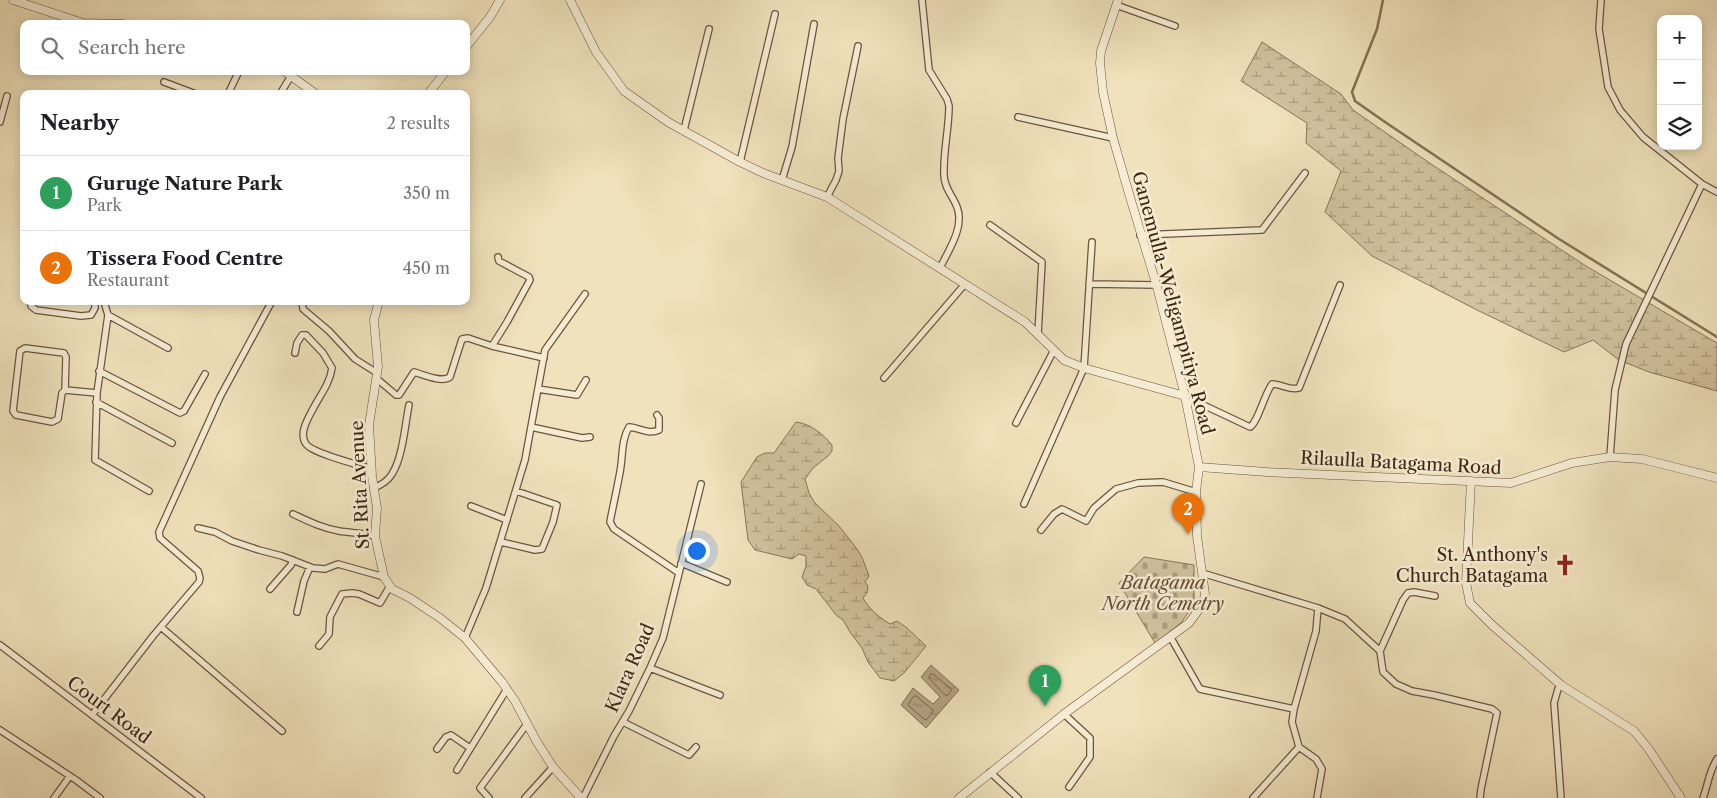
<!DOCTYPE html>
<html lang="en">
<head>
<meta charset="utf-8">
<style>
  :root { --surface:#fff; --page:#f6f6f6; --text:#202124; --muted:#757577; --line:#e0e0e0; --accent:#111827 }
  body { margin:0; font-family:"Libre Caslon Text",serif; background:var(--page); color:var(--text) }
  .controls { position:absolute; right:15px; top:15px; display:grid; overflow:hidden; border-radius:10px; box-shadow:0 2px 12px #0003 }
  .controls button { width:45px; height:45px; display:grid; place-items:center; padding:0; border:0; border-bottom:1px solid var(--line); background:var(--surface); color:var(--text); font:25px sans-serif }
  .you { position:absolute; left:696px; top:550px; width:18px; height:18px; margin:-12px; border:4px solid #fff; border-radius:50%; background:#1a73e8; box-shadow:0 0 0 8px #1a73e833 }
  .badge { display:grid; place-items:center; width:32px; height:32px; border-radius:50%; background:var(--accent); color:#fff; font-size:16px; font-weight:700 }
  .pin { position:absolute; translate:-50% -41px; filter:drop-shadow(0 1px 2px #0008) }
  .pin::after { content:''; position:absolute; top:26px; width:18px; height:15px; background:inherit; clip-path:polygon(0 0,100% 0,50% 100%) }
  .list { margin:0; padding:0; list-style:none }
  h2 { display:flex; justify-content:space-between; align-items:center; height:65px; margin:0; padding:0 20px; font-size:21px }
  h2 small { font-size:16px; font-weight:400; color:var(--muted) }
  .list li { display:grid; grid-template-columns:32px 1fr auto; gap:15px; align-items:center; box-sizing:border-box; height:75px; padding:0 20px; border-top:1px solid var(--line) }
  .list b { display:block; font-size:19px; white-space:nowrap }
  .list p { margin:0; font-size:16px; white-space:nowrap; color:var(--muted) }
  .list em { font-size:16px; font-style:normal; color:var(--muted) }
  .icon { flex:none; width:28px; height:28px; fill:none; stroke:currentColor; stroke-width:2; stroke-linecap:round; stroke-linejoin:round }
  .map { position:relative; flex:none; width:1717px; height:798px; overflow:hidden }
  .search { position:absolute; background:var(--surface); box-shadow:0 2px 12px #0003; left:20px; top:20px; width:450px; height:55px; display:flex; align-items:center; gap:12px; box-sizing:border-box; padding:0 18px; border-radius:10px; color:var(--muted); font-size:19px }
  .panel { position:absolute; background:var(--surface); box-shadow:0 2px 12px #0003; left:20px; top:90px; width:450px; height:215px; border-radius:10px }
  .map>svg:first-child { display:block }
  .wetland { fill:url(#wetland-marsh); stroke:#8a7459 }
  .cemetery { fill:url(#cemetery-stones); stroke:#8a7459 }
  .water { fill:url(#water-ripples); stroke:#867056 }
  .lines { fill:none; stroke-linecap:round; stroke-linejoin:round }
  .shore { stroke:#7a644b; stroke-width:1 }
  .stream { stroke:#867056; stroke-width:2.5 }
  .minor-casing { stroke:#6d543d; stroke-width:8 }
  .tertiary-casing { stroke:#6d543d; stroke-width:9 }
  .minor { stroke:#f5ecd3; stroke-width:5.5 }
  .tertiary { stroke:#f5ecd3; stroke-width:8 }
  .labels { text-anchor:middle; dominant-baseline:central; stroke-width:5; stroke-linejoin:round; paint-order:stroke }
  .street-label { font-size:18px; fill:#412513; stroke:#f5ecd3 }
  .poi-label { font-size:18px; fill:#412513; stroke:#f5ecd3; text-anchor:end }
  .park-label { font-size:18px; font-style:italic; fill:#654c36; stroke:#f5ecd3 }
</style>
</head>
<body>
<div class="map">
<svg width="1717" height="798" viewBox="0 0 1717 798">
  <defs>
    <pattern id="wetland-marsh" width="20" height="14" patternUnits="userSpaceOnUse" patternTransform="scale(1.25)"><rect width="20" height="14" fill="#d2c29f"/><path d="M1 5h8M5 5V1M11 12h8M15 12V8" fill="none" stroke="#ac9d80"/></pattern>
    <pattern id="cemetery-stones" width="16" height="16" patternUnits="userSpaceOnUse" patternTransform="scale(1.25)"><rect width="16" height="16" fill="#d2c29f"/><path d="M2 7V4a2 2 0 0 1 4 0v3zM10 15v-3a2 2 0 0 1 4 0v3z" fill="#ac9d80"/></pattern>
    <pattern id="water-ripples" width="26" height="14" patternUnits="userSpaceOnUse" patternTransform="scale(1.25)"><rect width="26" height="14" fill="#b4a283"/><path d="M2 4q2-2 4 0t4 0M15 11q2-2 4 0t4 0" fill="none" stroke="#94846a"/></pattern>
  </defs>
  <rect width="100%" height="100%" fill="#f0e2bc"/>
  <filter id="stains"><feTurbulence type="fractalNoise" baseFrequency=".004" numOctaves="4"/><feColorMatrix values="0 0 0 0 .2 0 0 0 0 .09 0 0 0 0 .02 0 0 0 .5 -.17"/></filter>
  <radialGradient id="worn" r=".72"><stop offset=".6" stop-color="#630" stop-opacity="0"/><stop offset="1" stop-color="#630" stop-opacity=".3"/></radialGradient>
  <path class="wetland" d="M1262,42l79,52 12,16 78,54 155,102 131,77v48l-68,-19 -30,-12 -26,-20 -29,12 -85,-41 -107,-55 -47,-44 16,-41 -35,-28 1,-20 -66,-42z
    M796,422c15,2 27,12 36,23v6l-4,5 -15,12 -8,11 4,14 6,10 24,23 18,23 5,8 7,19 -4,6 3,4 -1,7 -4,5c6,11 16,19 27,26l7,-3 10,7 19,18 -22,27 -10,8 -14,-3 -12,-16 -6,-14 -12,-16 -7,-12 -6,-4 -21,-27 -9,-4 -5,-8 4,-11v-10l-7,-2 -7,5 -37,-9 -7,-10 -7,-58 16,-25 8,-4h9z"/>
  <path class="cemetery" d="M1144,557l50,8v39l-13,19 -26,20 -36,-60z"/>
  <path class="water" d="M931,665l28,25 -33,38 -25,-23 12,-17 20,16 7,-7 -19,-20z"/>
  <g class="lines">
    <path class="shore" d="M931,674h2l18,15v2l-3,4h-3l-16,-17z
      M916,696l17,14v2l-7,8 -2,-1 -16,-14 5,-8z"/>
    <path class="stream" d="M1383,0l-6,29 -25,63 3,9 30,21 174,117 158,98"/>
    <g class="minor-casing">
      <path id="minor" d="M922,0l7,70 18,29 2,7c0,23 -6,46 -5,69 0,13 9,21 13,32 8,20 -9,44 -17,61
        M1601,0l-2,29 9,58 12,23 23,27 59,47 15,8
        M1116,5l59,21
        M164,82l32,12
        M228,94l11,-23
        M280,94l11,-18
        M1018,117l95,21
        M0,122l7,-26
        M684,130l25,-101
        M740,162l35,-148
        M782,180l10,-33 22,-123
        M827,197l9,-17 3,-9 -1,-13 5,-39 15,-73
        M990,225l52,37 -4,72
        M1140,235l122,-5 43,-57
        M498,257l1,4 30,16 1,3 -23,42 -15,24 52,12
        M1089,284l68,1
        M31,301v5l5,4 45,6 10,-1 4,-7v-7
        M302,301l1,8 26,22 26,28 22,14
        M108,315l60,33
        M295,353l2,-10 5,-8h4l17,18 9,15c-2,15 -11,26 -18,39 -5,10 -16,26 -8,37 6,9 53,21 66,25
        M99,371l81,42 4,-2 21,-37
        M376,378l20,17h3l15,-23c10,3 28,11 36,5l12,-38 6,-1 24,8
        M884,378l81,-94
        M538,389l39,6 9,-15
        M65,390l1,-33 -2,-4 -39,-5 -5,3 -7,60 3,4 36,7 6,-3 4,-26 3,-3 32,3 11,-78 -3,-10v-4
        M97,393l-2,67 54,31
        M96,402l76,41
        M1186,402h11l53,25c8,-5 14,-32 22,-43 10,0 18,7 27,4l41,-103
        M657,415l2,3v12c-11,5 -18,-2 -30,-3 -8,13 -6,30 -9,45 -3,17 -7,34 -10,50l4,7 65,44
        M1016,423l38,-73
        M531,427l51,11 8,-1
        M1610,457l5,-67 11,-46 76,-160
        M374,488c7,-3 14,-7 18,-14 11,-17 13,-50 17,-69
        M1024,504l60,-136 8,-126
        M471,506l36,14
        M293,514c15,7 29,14 46,17 12,2 24,2 36,5
        M198,528l17,4 17,9 27,9 23,6 31,12 12,1 13,-5 46,13
        M1041,530l13,-16 8,-5 24,12 8,-13 22,-19 22,-6 25,-1 33,10
        M501,542l34,8 7,-1 11,-27 4,-17 -41,-14
        M681,563l46,19
        M1202,573l116,35 -2,23 -22,78 -2,13 7,25 17,12 6,10 -5,29
        M270,589l21,-24 2,-5
        M1318,608l27,11 35,32 3,21 13,12 16,7 22,4 58,14 5,4 -16,76 -1,9
        M297,612l7,-31 6,-14
        M161,627l121,104
        M465,638l21,-50 39,-128 20,-110 40,-56
        M1171,638l29,51 94,20
        M0,645l201,153
        M319,646l10,-12 1,-17 12,-23 10,-1 7,1 21,9 10,-17
        M1380,651l23,-51 5,-7 6,-1 21,4
        M650,668l70,27
        M1064,714l26,24v19l-21,30
        M92,715l61,-79 46,-54 1,-4 -2,-7 -38,-33 -1,-6 61,-135 52,-96
        M623,722l66,33 7,-8
        M0,730l76,50 24,18
        M437,749l9,-12 5,-2 19,13
        M457,770l50,-81
        M990,772l28,26
        M54,798l16,-22
        M489,798l-9,-10 47,-64
        M525,798l28,-31
        M583,798l31,-62 15,-25 21,-43 13,-30 38,-154
        M1253,798l46,-51
        M1561,798l-7,-95 4,-14 3,-4
        M1703,798c5,-13 6,-27 14,-39"/>
    </g>
    <g class="tertiary-casing">
      <path id="tertiary" d="M13,0l70,23 40,1
        M570,0l26,52 28,39 44,31 72,40 23,11 64,24 198,125 39,38 20,8 101,28
        M466,47l24,-30 10,-17
        M284,71l32,23
        M428,94l18,-23
        M379,301l-5,19 4,47 -9,58 3,51 5,32 -2,28 9,41 8,12 18,9 30,20 25,20 37,44 13,19 22,41 16,25 28,31
        M1199,467l68,5 244,11 61,-20 38,-6 32,2 75,19
        M1471,481l-5,102 4,20 22,22 69,60 73,46 14,17 33,50
        M959,798l105,-84 125,-91 14,-19 2,-10 -8,-58 -1,-44 3,-25 -14,-71 -28,-109 -30,-100 -14,-49 -10,-46 -3,-29 1,-12 17,-51"/>
    </g>
    <use href="#minor" class="minor"/>
    <use href="#tertiary" class="tertiary"/>
  </g>
  <defs>
    <g id="church-bare" transform="scale(1.725)"><path d="M-1.2-6h2.4v3.5h3.3v2.4h-3.3V6h-2.4V-.1h-3.3v-2.4h3.3Z" fill="#8f2418" stroke="#f5ecd3" stroke-width="2.5" paint-order="stroke"/></g>
  </defs>
  <g fill-rule="evenodd">
    <use href="#church-bare" x="1565" y="565"/>
  </g>
  <g class="labels">
    <g class="street-label">
      <text transform="translate(1173 303) rotate(75)">Ganemulla-Weligampitiya Road</text>
      <text transform="translate(1401 463) rotate(3)">Rilaulla Batagama Road</text>
      <text transform="translate(360 485) rotate(-93)">St. Rita Avenue</text>
      <text transform="translate(630 668) rotate(-66)">Klara Road</text>
      <text transform="translate(109 710) rotate(37)">Court Road</text>
    </g>
    <g class="poi-label">
      <text x="1548" y="555">St. Anthony's<tspan x="1548" dy="21">Church Batagama</tspan></text>
    </g>
    <g class="park-label">
      <text x="1163" y="583">Batagama<tspan x="1163" dy="21">North Cemetry</tspan></text>
    </g>
  </g>
  <rect width="100%" height="100%" filter="url(#stains)"/>
  <rect width="100%" height="100%" fill="url(#worn)"/>
</svg>
<div class="controls">
<button>+</button>
<button>−</button>
<button><svg class="icon" aria-label="layers" viewBox="0 0 24 24"><path d="M12 4l9 5-9 5-9-5zM3 14l9 5 9-5"/></svg></button>
</div>
<div class="you"></div>
<div class="pin badge" style="left:1045px;top:706px;background:#2e9e5b">1</div>
<div class="pin badge" style="left:1188px;top:534px;background:#e8710a">2</div>
<div class="search"><svg class="icon" aria-label="search" viewBox="0 0 24 24"><circle cx="10" cy="10" r="6"/><path d="M15 15l6 6"/></svg>Search here</div>
<section class="panel">
<h2>Nearby<small>2 results</small></h2>
<ul class="list">
<li><span class="badge" style="background:#2e9e5b">1</span><div><b>Guruge Nature Park</b><p>Park</p></div><em>350 m</em></li>
<li><span class="badge" style="background:#e8710a">2</span><div><b>Tissera Food Centre</b><p>Restaurant</p></div><em>450 m</em></li>
</ul>
</section>
</div>
</body>
</html>
